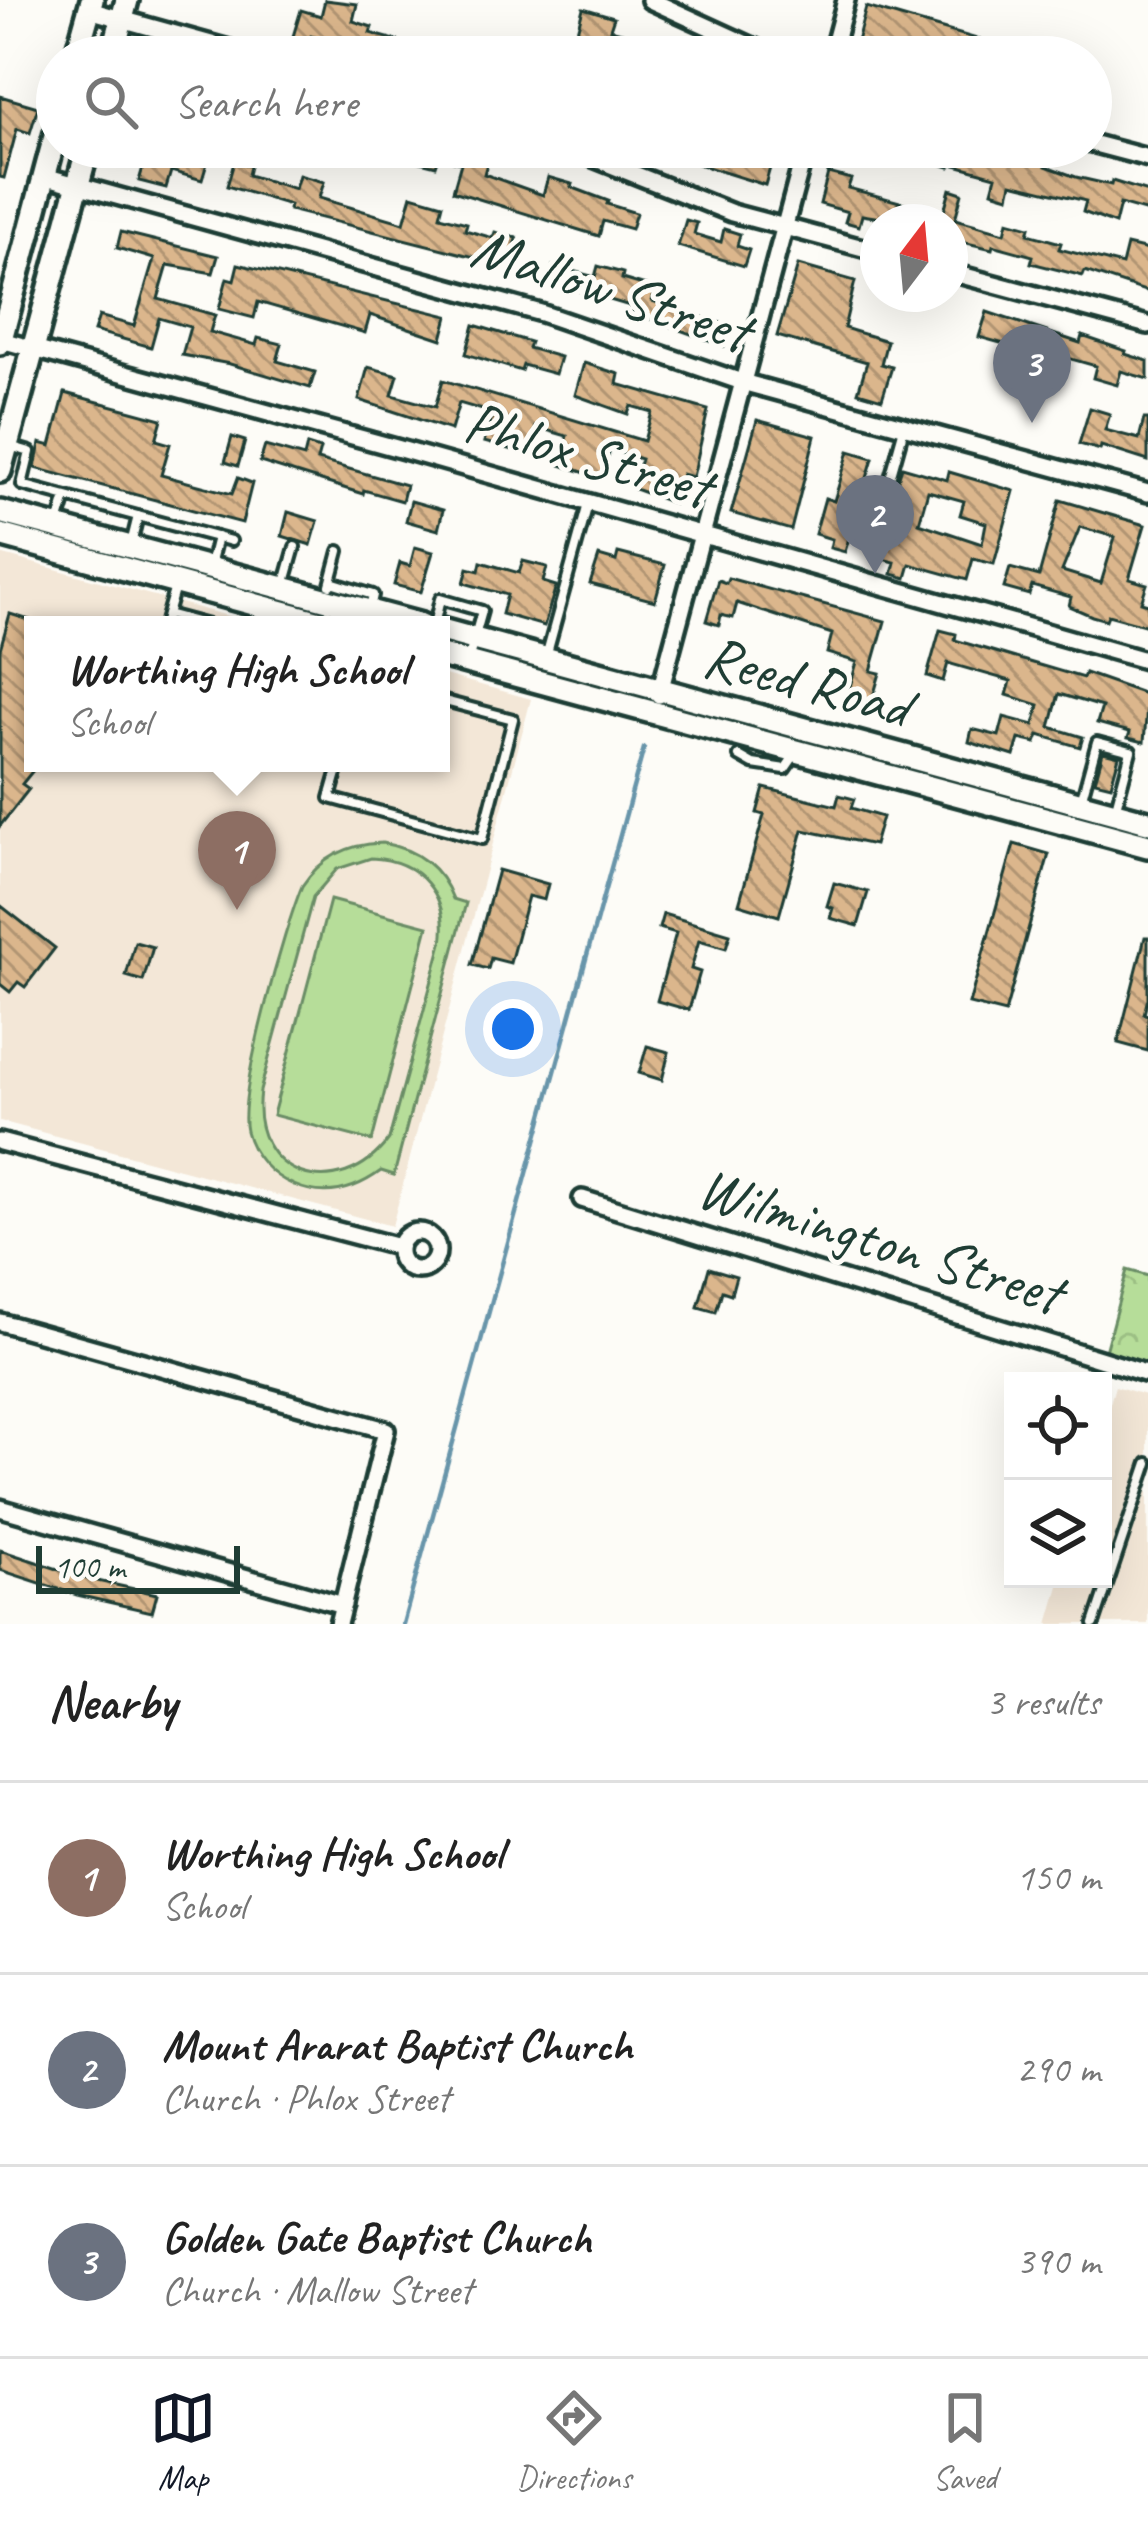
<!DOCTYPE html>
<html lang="en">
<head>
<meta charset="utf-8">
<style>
  :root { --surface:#fff; --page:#f2f2f2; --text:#222; --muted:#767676; --line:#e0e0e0; --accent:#111827 }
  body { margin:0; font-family:Caveat,sans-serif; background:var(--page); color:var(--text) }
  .controls { position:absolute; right:36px; bottom:36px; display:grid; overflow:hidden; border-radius:0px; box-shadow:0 12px 48px #0002 }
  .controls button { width:108px; height:108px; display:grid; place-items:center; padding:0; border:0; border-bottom:3px solid var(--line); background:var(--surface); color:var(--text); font:60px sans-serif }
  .compass { position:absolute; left:860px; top:204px; width:108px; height:108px; border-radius:50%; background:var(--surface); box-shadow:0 12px 48px #0002; rotate:16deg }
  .scale { position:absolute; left:36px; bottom:30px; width:204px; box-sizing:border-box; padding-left:12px; border:6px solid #1f3d34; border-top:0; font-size:33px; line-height:42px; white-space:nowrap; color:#1f3d34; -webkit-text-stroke:9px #fdfcf7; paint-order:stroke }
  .you { position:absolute; left:513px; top:1029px; width:42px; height:42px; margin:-30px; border:9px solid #fff; border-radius:50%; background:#1a73e8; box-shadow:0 0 0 18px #1a73e833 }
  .badge { display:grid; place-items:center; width:78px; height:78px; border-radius:50%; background:var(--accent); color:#fff; font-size:39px; font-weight:700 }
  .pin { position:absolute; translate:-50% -99px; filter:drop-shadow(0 3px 6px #0008) }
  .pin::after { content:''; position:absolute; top:63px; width:42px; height:36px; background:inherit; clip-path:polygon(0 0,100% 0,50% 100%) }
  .popup { position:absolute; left:24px; top:616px; width:426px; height:156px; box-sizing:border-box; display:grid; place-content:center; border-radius:0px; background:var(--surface); filter:drop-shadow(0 3px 9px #0005); font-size:39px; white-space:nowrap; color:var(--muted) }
  .popup b { font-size:45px; color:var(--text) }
  .popup::after { content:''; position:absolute; left:50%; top:100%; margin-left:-24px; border:24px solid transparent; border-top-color:var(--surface) }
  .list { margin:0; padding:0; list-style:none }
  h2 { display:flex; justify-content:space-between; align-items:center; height:156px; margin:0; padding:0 48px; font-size:51px }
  h2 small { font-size:39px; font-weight:400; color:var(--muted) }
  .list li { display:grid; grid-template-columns:78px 1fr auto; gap:36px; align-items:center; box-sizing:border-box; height:192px; padding:0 48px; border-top:3px solid var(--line) }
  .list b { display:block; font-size:45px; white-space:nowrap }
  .list p { margin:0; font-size:39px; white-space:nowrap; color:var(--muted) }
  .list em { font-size:39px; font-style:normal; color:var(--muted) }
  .icon { flex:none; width:66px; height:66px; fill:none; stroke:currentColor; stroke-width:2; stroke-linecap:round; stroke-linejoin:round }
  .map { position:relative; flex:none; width:1148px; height:1624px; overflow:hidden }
  .search { position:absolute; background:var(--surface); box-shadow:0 12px 48px #0002; left:36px; right:36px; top:36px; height:132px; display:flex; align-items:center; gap:30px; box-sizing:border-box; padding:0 42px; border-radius:66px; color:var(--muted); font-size:45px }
  .sheet { height:732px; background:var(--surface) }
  nav { display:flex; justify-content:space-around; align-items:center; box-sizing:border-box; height:168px; border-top:3px solid var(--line); background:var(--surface); font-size:33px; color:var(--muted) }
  nav a { display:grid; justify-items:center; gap:6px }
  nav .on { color:var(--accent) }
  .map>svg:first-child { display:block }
  .built { fill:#f3e7d7 }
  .forest { fill:url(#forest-crowns); stroke:#6a8d66; stroke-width:3 }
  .pitch { fill:#b6dd99; stroke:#6a8d66; stroke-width:3; fill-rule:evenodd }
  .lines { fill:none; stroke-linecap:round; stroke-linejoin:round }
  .stream { stroke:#6895aa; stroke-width:4.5 }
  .building { fill:url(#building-back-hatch); stroke:#1f3d34; stroke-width:3; fill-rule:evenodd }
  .lane-casing { stroke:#1f3d34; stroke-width:16 }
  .street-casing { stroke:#1f3d34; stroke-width:24 }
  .secondary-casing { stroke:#1f3d34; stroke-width:30 }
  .lane { stroke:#fdfcf7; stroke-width:8 }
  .street { stroke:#fdfcf7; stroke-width:15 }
  .secondary { stroke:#fdfcf7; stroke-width:21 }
  .labels { text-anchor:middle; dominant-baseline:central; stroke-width:10; stroke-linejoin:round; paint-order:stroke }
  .street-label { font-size:60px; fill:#1f3d34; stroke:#fdfcf7 }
</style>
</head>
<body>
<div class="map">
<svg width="1148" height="1624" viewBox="0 0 1148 1624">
  <defs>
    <pattern id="forest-crowns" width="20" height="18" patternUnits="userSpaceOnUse" patternTransform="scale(3)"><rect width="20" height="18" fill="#b6dd99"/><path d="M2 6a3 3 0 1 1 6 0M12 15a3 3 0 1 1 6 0" fill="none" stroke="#9cbf84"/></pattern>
    <pattern id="building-back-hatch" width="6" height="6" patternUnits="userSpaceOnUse" patternTransform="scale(3)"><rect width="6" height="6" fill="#dbb68c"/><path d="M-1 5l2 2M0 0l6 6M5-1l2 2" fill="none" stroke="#b19573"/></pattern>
  </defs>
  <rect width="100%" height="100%" fill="#fdfcf7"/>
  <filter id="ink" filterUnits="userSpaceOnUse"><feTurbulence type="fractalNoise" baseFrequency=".00833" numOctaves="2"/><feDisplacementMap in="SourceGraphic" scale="24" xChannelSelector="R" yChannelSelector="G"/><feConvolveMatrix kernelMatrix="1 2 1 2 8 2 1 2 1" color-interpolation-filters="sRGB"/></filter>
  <g filter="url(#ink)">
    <path class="built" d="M0,554l261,71h-228v138h408v-89l90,25 -139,527 -392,-105z
      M1115,1386l33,10v228h-100l13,-45h42v-151z"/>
    <path class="forest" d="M1127,1270l21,6v93l-44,-14z"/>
    <path class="pitch" d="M382,843c34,6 59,24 71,56l13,4 -72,272 -13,-4c-26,19 -55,28 -87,14 -23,-9 -42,-30 -48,-54 -9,-38 39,-204 56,-245 19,-29 46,-42 80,-43zM371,858c48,2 79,37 71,85l-53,196c-50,68 -141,38 -129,-48l53,-194 24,-28z
      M330,900l98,26 -56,215 -99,-26z"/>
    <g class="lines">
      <path class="stream" d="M403,1624l241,-876"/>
    </g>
    <path class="building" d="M325,0l32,4 -4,17 19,6 -2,6 74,21v3h-52l-81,-21 -3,12 -17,-5 10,-33 20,6z
      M866,7l118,34 -1,4 31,9v3h-128l-31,-8z
      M583,8l31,9 -4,12 62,16 -3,12h-57l4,-15 -39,-11z
      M1091,75l13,4 -10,35 -3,-1z
      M0,96l38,11 -8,26 -13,-4 -13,49 -4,-1z
      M149,147h28l-1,4 32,9 -6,20 -31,-9 -5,17 -27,-7z
      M417,147h40l32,9 -5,18 59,21 5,-18 24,7 -1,3 37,14 -1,3 29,9 -5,16 -28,-8 -4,15 -146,-45 8,-28 -22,-6 -3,9 -16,-4 3,-10z
      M654,147h43l54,16 4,-14 19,5 -9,31 -112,-35z
      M896,147h103l48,15 -1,4 30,11 35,8 1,-4 36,11v20l-28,-8 -5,20 -32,-12 3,-11 -74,-18 -3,13 -17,-5 4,-15 -44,-12 -2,3 -28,-8 -2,5 -27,-7z
      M234,162l16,4 -2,9 47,14 4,-14 25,7 -5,16 85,25 8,-28 31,9 -3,12 27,7 -2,7 28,8 2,-6 22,6 -7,28 -221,-56 1,-5 -63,-19z
      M828,173l23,6 -3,9 63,17 -5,17 -44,-7 -3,11 -14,-4 3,-10 -28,-8z
      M950,189l12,4 -7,26 50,14 3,-12 22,6 -2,7 33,9 -2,6 63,16 5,-20 21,5v42l-63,-21 -2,5 -52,-13 2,-7 -40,-11 -1,4 -42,-10v-17h-9z
      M686,220l11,3 -3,11 27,8 3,-13 16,5 -3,12 12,4 -5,16 -66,-20z
      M121,232l97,24 -5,17 -45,-8 -10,34 57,16 -5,17 46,13 2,-7 24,6 -5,17 38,11 -5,16 -80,-24 -48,-9 8,-28 -31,-9 -8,29 -57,-16 5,-15 35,10 20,-67 -37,-11z
      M238,264l210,52 -6,23 -72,-24 -5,18 -107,-31 -4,16 -35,-9 8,-31 7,2z
      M798,265l57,16 -11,47 43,13 -6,23 11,3 -10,32 -24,-7 9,-30 -90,-26z
      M553,266l42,11 3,-11 25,7 -1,6 34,10 -4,12 78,25 -6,20 -96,-35 2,-5 -81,-24z
      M987,312l93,31 2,-7 44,15 -1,3 23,7v18l-27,-8 -4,14 -24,-7 3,-12 -35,-10 -6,19 -29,-9 -2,6 -22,-6 6,-21 -29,-8z
      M474,325l56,17 -2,6 32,9 -5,17 -32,-9 -2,6 -55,-17z
      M584,363l35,11 -2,10 91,26 -15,67 -11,-3 -9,29 -41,-15 9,-29 -31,-9 -9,28 -43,-14 9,-28 -31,-9 -8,27 -44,-12 9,-29 -34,-10 -8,27 -92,-30 9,-33 30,8 -6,20 43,12 8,-27 201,61 8,-29 -21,-6 -3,8 -53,-19z
      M65,393l97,26 -6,21 14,4 -9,31 71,19 6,-16 14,5 -10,40 -207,-55 5,-25 11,3z
      M1090,408l20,6 -5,16 34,9 5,-20h4v42l-47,-15 -1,4 -21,-6z
      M757,420l58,16 -24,94 -60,-17z
      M232,437l13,4 -7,25 -13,-4z
      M307,445l13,4 -3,11 89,25 -4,16 -38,-11 -1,4 -103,-32 5,-16 39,11z
      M849,451l24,7 -11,37 -11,-3 -6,22 10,3 -10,35 -15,-4 2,-9 -17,-5 10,-36 9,3z
      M902,467l45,13 2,-8 65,19 -20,73 -21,-5 -6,21 -57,-16 -4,14 -14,-4 3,-12 -13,-3 16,-56 -7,-1zM928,491l36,10 -4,14 26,8 -4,21 -63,-21z
      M1060,500l85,25 -16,54 18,5 -6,18 7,2v22l-40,-11 -2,5 -14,-4 -23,-10 2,-9 -39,-11 -3,9 -25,-7 6,-20 29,8zM1080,527l35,10 -14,46 -39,-12z
      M411,501l32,9 -5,20 -32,-9z
      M288,512l30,9 -7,24 -29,-9z
      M415,547l18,5 -12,40 -27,-7 6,-22 10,3z
      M618,553l47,12 -10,36 -65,-17 9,-28 17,5z
      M523,561l24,6 -4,15 13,4 -12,40 -42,-12 5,-19 -43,-12 4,-15 11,3 2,-9 38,11z
      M728,578l157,43 -14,50 9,2 -9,31 -24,-7 10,-35 -30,-9 5,-19 -95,-31 -4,15 -12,-3 -2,10 -13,-4 12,-41 8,3z
      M10,614l23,7v142h6l-17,21 7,5 -29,37v-177z
      M940,630l16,4 -1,6 128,38 2,-5 63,22 -4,47 -16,-4 2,-6 -33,-9 5,-16 -43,-13 -9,33 33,10 -3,10 -41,-12 -3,8 -17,-4 -5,17 -45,-14 3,-13 27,7 5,-19 30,8 5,-20 -32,-10 4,-14 -63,-18 -5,18 -16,-5z
      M1103,752l16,4 -8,29 -16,-4z
      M764,788l72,18 3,-11 15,4 -3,9 31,9 -8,28 -71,-15 -24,86 -40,-12 25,-89 -7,-2z
      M1014,844l35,10 -44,159 -36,-9z
      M498,870l50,14 -4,16 -16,-4 -18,67 -19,-5 -3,11 -16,-4z
      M834,883l34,9 -10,34 -28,-8 3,-10 -6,-2z
      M0,905l55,43 -30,39 -7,-5 -8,10 -10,-8z
      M663,914l67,20 -4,14 -27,-8 -8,29 9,3 -11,38 -32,-9 19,-68 -17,-5z
      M1145,937h3v61l-4,16 4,1v36l-30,-8z
      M135,942l18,5 -10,34 -17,-5z
      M647,1046l22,6 -7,28 -23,-7z
      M709,1268l27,8 -5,18 -9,-3 -6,21 -18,-5z
      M0,1550l88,29 69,15 -5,18 -75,-17 -77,-25z"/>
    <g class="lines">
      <g class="lane-casing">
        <path id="lane" d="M13,447l17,5 -8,33 209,56
          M885,496l19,-68
          M58,524l8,-27
          M131,544l7,-28
          M210,565l7,-28
          M331,582l42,13 -3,13
          M330,585l9,-34
          M284,586l11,-39
          M167,614l41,11
          M164,625l12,-42
          M434,625l6,-26 42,12 -14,50
          M547,653l41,-149
          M739,756l14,8 32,5 9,-13
          M340,763l-10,35 152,41 31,-120 -72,-19
          M1081,801l16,-59 34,9 -16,60
          M1094,1624l54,-161"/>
      </g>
      <g class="street-casing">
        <path id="street" d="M650,0l125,57
          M89,10l169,47
          M831,57l15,-57
          M1091,143l57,15
          M566,147l166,66 146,39
          M44,176l497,137 201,69 406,111
          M950,272l198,53
          M1,340l399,109 748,212
          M659,695l147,-548
          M0,1142l399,105
          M582,1199l566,175
          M399 1251a19 19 0 1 1 38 0a19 19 0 1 1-38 0Z
          M0,1322l386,108 -48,194
          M0,1508l343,97"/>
      </g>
      <g class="secondary-casing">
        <path id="secondary" d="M76,57l16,-57
          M112,57l15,-57
          M0,343l57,-214
          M0,471l88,-324
          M0,512l421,113
          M0,535l331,90
          M441,630l707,192
          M441,655l707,191"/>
      </g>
      <use href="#lane" class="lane"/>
      <use href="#street" class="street"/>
      <use href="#secondary" class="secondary"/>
    </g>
  </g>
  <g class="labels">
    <g class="street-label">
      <text transform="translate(611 289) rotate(18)">Mallow Street</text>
      <text transform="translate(588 454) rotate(16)">Phlox Street</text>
      <text transform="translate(807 681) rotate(15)">Reed Road</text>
      <text transform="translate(880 1240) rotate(17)">Wilmington Street</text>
    </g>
  </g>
</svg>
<div class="controls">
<button><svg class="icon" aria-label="locate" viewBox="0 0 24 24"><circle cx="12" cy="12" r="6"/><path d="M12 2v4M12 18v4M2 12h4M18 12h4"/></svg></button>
<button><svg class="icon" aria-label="layers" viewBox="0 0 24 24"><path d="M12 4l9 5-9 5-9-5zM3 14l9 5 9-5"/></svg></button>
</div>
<svg class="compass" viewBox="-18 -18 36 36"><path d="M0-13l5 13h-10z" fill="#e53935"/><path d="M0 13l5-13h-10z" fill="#767676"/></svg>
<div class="scale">100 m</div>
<div class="you"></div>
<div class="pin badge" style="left:237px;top:910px;background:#8d6e63">1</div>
<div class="popup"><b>Worthing High School</b>School</div>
<div class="pin badge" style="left:875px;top:574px;background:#6b7280">2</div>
<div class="pin badge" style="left:1032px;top:423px;background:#6b7280">3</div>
<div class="search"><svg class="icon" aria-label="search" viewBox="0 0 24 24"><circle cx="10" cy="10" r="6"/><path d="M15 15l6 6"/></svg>Search here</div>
</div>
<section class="sheet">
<h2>Nearby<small>3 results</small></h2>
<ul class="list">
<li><span class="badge" style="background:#8d6e63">1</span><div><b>Worthing High School</b><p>School</p></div><em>150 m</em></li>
<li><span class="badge" style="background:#6b7280">2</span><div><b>Mount Ararat Baptist Church</b><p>Church · Phlox Street</p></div><em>290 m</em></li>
<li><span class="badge" style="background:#6b7280">3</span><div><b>Golden Gate Baptist Church</b><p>Church · Mallow Street</p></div><em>390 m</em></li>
</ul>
</section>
<nav>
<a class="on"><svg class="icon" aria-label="map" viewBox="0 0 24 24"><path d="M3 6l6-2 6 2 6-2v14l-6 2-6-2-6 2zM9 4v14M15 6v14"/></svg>Map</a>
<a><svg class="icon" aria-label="directions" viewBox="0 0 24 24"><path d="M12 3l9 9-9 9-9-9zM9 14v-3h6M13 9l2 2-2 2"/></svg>Directions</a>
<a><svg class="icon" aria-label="saved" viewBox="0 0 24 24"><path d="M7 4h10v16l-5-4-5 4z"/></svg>Saved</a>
</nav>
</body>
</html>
